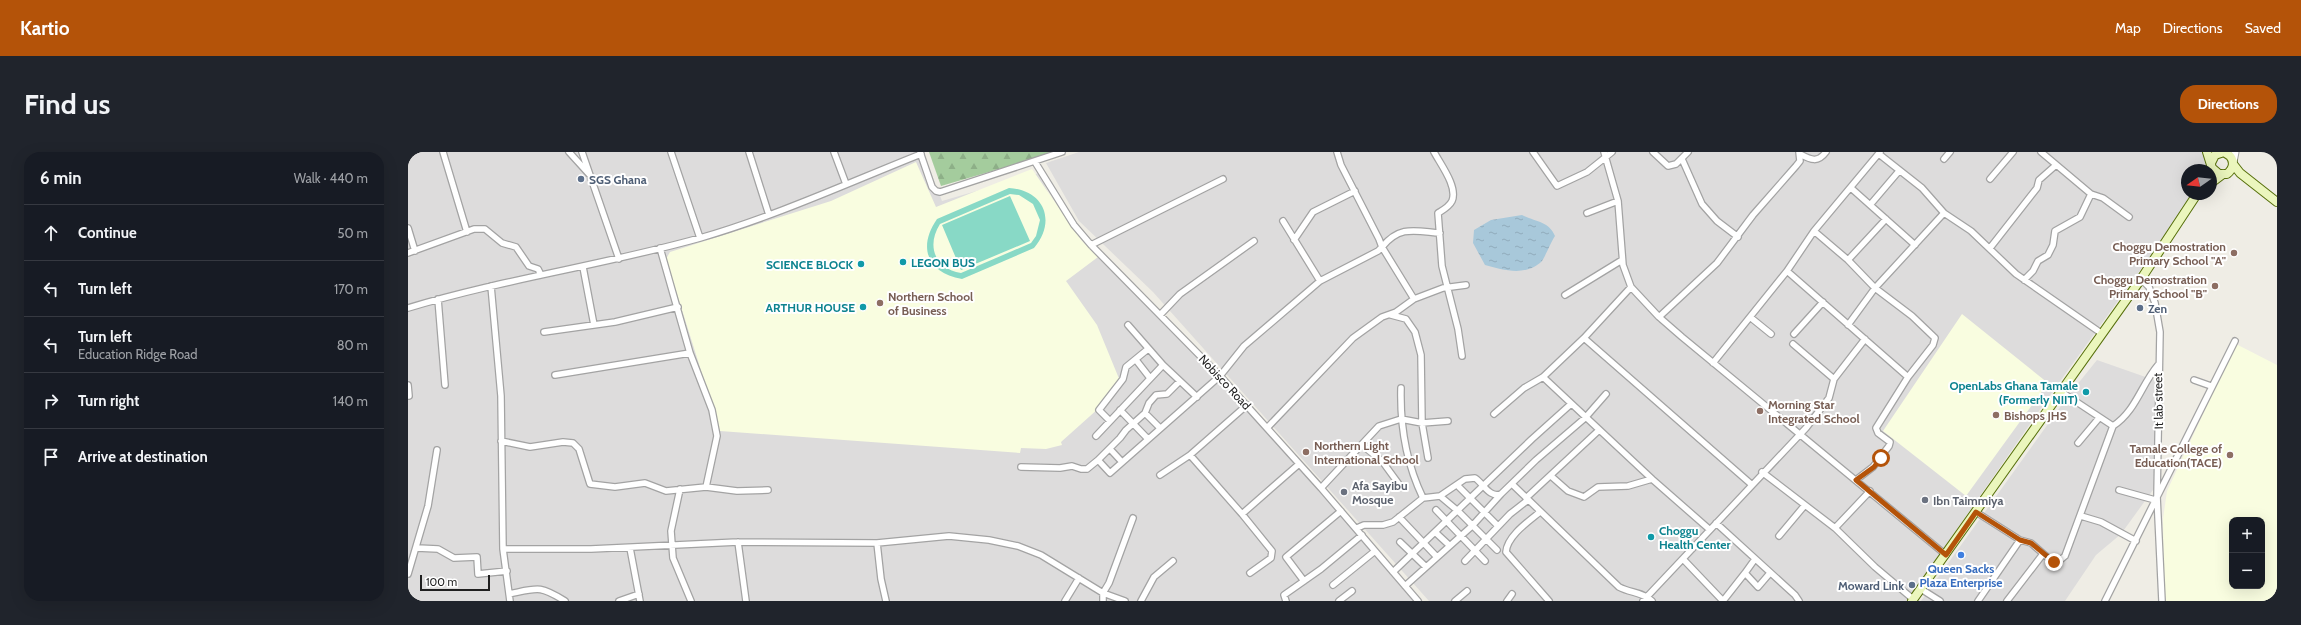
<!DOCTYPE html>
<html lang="en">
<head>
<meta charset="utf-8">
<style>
  :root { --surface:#171b24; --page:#20242c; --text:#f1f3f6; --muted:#9ea1a6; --line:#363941; --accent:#b45309 }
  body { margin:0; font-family:Cabin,sans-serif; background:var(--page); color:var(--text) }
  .controls { position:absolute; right:12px; bottom:12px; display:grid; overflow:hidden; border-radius:8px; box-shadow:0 4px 16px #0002 }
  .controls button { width:36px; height:36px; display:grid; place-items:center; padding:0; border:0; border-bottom:1px solid var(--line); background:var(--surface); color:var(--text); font:20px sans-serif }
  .compass { position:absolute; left:1773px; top:12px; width:36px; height:36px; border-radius:50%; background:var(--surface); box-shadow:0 4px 16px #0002; rotate:256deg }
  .scale { position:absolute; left:12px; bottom:10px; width:70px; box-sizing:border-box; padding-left:4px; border:2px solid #1f1f1f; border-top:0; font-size:11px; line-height:14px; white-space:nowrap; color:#1f1f1f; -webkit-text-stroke:3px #fff; paint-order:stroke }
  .stop { position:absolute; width:12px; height:12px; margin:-9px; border:3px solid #b45309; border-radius:50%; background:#fff }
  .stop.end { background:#b45309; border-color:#fff; box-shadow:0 1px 4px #0008 }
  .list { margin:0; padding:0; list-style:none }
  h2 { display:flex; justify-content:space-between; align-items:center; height:52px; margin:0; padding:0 16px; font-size:17px }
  h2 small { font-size:13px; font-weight:400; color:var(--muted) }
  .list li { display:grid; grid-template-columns:26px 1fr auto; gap:12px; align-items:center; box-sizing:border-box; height:56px; padding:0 16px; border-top:1px solid var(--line) }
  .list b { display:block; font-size:15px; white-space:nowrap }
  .list p { margin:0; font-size:13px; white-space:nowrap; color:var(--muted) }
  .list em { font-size:13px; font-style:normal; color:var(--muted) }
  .icon { flex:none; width:22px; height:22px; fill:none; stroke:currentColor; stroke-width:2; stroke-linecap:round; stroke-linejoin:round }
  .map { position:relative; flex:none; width:1869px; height:449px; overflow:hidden; border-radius:16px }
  header { display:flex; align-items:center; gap:24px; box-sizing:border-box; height:56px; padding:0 20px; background:var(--accent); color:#fff }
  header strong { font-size:19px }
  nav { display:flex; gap:22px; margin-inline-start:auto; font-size:14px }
  .intro { display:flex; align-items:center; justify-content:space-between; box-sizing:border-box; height:96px; padding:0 24px }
  h1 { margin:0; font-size:28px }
  .button { padding:10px 18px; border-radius:16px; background:var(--accent); color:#fff; font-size:14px; font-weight:700 }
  main { display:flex; gap:24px; padding:0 24px }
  aside { flex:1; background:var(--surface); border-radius:16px; box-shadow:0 4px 16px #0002 }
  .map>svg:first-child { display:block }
  .residential { fill:#dddcdc }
  .education { fill:#f9fde0; fill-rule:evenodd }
  .forest { fill:url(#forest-firs) }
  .pitch { fill:#88d9c6; fill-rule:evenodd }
  .water { fill:url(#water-ripples) }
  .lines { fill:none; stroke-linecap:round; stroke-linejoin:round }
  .minor-casing { stroke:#a3a3a3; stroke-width:8 }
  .tertiary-casing { stroke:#a3a3a3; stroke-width:9 }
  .secondary-casing { stroke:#57700b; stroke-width:10 }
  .minor { stroke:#fff; stroke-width:5.5 }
  .tertiary { stroke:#fff; stroke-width:7 }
  .secondary { stroke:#ebf6bd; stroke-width:8 }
  .route { stroke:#b45309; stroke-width:5 }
  .service-dot { fill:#5c6f8a; stroke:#fff; stroke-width:1.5 }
  .education-dot { fill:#8d6e63; stroke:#fff; stroke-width:1.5 }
  .culture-dot { fill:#0f9aa8; stroke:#fff; stroke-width:1.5 }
  .worship-dot { fill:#6b7280; stroke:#fff; stroke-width:1.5 }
  .shop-dot { fill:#3f7fe0; stroke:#fff; stroke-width:1.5 }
  .labels { text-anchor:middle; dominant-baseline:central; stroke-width:4; stroke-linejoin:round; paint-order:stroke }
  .service-label { font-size:12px; font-weight:bold; fill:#4e5e75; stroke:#fff; text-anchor:start }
  .education-label { font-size:12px; font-weight:bold; fill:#785e54; stroke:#fff; text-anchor:start }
  .culture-label { font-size:12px; font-weight:bold; fill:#0d838f; stroke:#fff; text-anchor:end }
  .street-label { font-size:12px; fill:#1f1f1f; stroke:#fff }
  .worship-label { font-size:12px; font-weight:bold; fill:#5b616d; stroke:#fff; text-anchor:start }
  .shop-label { font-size:12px; font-weight:bold; fill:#366cbe; stroke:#fff }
</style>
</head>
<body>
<header>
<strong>Kartio</strong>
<nav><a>Map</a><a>Directions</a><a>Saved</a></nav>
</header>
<div class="intro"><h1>Find us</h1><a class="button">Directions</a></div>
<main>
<aside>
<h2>6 min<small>Walk · 440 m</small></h2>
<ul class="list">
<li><svg class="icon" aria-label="ahead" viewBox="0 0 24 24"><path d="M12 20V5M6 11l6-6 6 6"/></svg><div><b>Continue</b></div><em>50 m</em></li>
<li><svg class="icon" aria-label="left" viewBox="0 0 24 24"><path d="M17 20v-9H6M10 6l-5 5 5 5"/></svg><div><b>Turn left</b></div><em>170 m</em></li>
<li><svg class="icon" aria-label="left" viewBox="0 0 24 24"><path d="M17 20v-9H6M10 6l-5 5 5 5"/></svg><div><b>Turn left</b><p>Education Ridge Road</p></div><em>80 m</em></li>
<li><svg class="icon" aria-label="right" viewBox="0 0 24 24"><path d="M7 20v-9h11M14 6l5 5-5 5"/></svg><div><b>Turn right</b></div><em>140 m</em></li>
<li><svg class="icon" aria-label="arrive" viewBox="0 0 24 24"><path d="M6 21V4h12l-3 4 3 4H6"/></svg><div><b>Arrive at destination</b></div></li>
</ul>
</aside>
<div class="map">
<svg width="1869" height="449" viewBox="0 0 1869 449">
  <defs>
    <pattern id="forest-firs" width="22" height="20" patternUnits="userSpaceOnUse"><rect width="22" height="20" fill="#a4cc9d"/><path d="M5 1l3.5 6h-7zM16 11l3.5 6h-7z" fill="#8daf87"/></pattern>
    <pattern id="water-ripples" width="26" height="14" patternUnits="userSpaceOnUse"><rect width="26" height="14" fill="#a8c8da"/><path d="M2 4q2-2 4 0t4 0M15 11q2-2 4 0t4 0" fill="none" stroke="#90abbb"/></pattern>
  </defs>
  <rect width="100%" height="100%" fill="#efede5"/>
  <path class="residential" d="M0,0h515l19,49 97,-28 12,26 37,52 7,-7 228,242 -4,4 98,111h-1009z
    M671,0h1129l1,18h-22v24h8l-147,204 -141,203h-478l-276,-309 -74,-71 -33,-58z
    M1689,208l60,21 1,102 -37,51 -25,21 -31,46h-144l147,-205z"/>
  <path class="education" d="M508,10l20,45 96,-38 49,71 17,17 -32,24 31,44 23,56 -21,27 -38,34 1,3 -16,4 -25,-1 -1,5 -300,-22 -54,-172 4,-7 161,-51z
    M1554,162l86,69 -82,113 -83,-65z
    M1828,192l41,21v236h-113l-1,-82 4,-28zM1824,368h30v66h-30z"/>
  <path class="forest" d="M521,0h129l-117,34z"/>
  <path class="pitch" d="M601,36c35,2 48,33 25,60l-72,31c-34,-6 -45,-31 -25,-60zM602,42l9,1 14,9 7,16 -4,16 -5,7 -70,30c-26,-4 -35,-27 -21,-49z
    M602,44l20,45 -69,29 -19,-45z"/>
  <path class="water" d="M1114,63c14,7 27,6 33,21 -4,6 -11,23 -13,25 -16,16 -39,9 -57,4l-12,-22 1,-13 17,-10z"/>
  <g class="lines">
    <g class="minor-casing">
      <path id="minor" d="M35,0l24,80
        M161,0l20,22
        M174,0l37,107
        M263,0l29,86
        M341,0l20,63
        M426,0l12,32
        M512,0l12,35 4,4 4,1 122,-40
        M1026,0c7,13 24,35 18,49 -3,6 -9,9 -14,12l4,53 16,63 4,27
        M1125,0l24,34 30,-14 25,-20
        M1196,0l14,49 5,64 8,22 28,30 23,20 264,218
        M1245,0l15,14 8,-2 12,-12
        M1472,0l-66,79 -27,40 121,106
        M1633,0l50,42 12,4 26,19
        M1392,2c11,6 18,9 26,-2
        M1471,2l43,34 22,25 27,18 45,43 85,59
        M1274,7l20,45 15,17 21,16
        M1536,7l6,-7
        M627,10l39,63 17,20 129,131 101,112 97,113
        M1582,27l23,-27
        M1443,36l64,57
        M1462,53l29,-34
        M1179,61l31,-12
        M875,69l37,60
        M0,76l7,23
        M1406,79l34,29 27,28 37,28 23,22 -2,7 -25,32 -32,51 2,5 12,9 -1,4 -16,21 -17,13
        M886,88l19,-28 42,-21
        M683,93l132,-66
        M252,96l30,105 22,57 5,26 -11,51
        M1582,96l47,-60 2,-8 17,-15
        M0,101l66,-24h11l17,14 14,4 13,19 9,3 3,6
        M1440,108l38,-41
        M175,115l11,58
        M1733,127l8,8 6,16 5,29 -3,164 5,105
        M1616,128l9,-9 5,-10 10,-6 5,-10 2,-14 25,-14 11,-23
        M83,134l10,110 2,153 7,52
        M1157,143l57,-35
        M30,147l7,86
        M1006,147l-32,-52c18,-22 33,-16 58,-14
        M0,156c96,-29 196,-43 292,-70 76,-22 148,-55 221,-84
        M752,163l20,-21 74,-53
        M983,163l15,4 9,13 6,23 1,68 6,35
        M1251,165l58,-54 36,-48 43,-49 4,-5 -1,-9
        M1342,165l21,17
        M720,173l35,40 34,32
        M1440,173l27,-37 69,-75
        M136,180l71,-10 63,-15
        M1386,182l29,-32
        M1176,186l167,146
        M1385,192l41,35
        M728,208l14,18
        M1305,211l74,-92
        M147,223l135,-22
        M1135,225l109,102 57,50
        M1786,228l17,6
        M0,233l1,11
        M993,236c-1,38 5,75 22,110
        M1652,239l53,35
        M712,258l28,29
        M737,261l15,15
        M1086,262l30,-26 19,-11 41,-39 47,-51
        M702,269l-11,-11 24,-31 3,-12 22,-18
        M859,276l86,-90 29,-21 14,-5 18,-13 29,-11 23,-3
        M688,284l67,-71
        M93,289l29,6 33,-5 10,1 6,6 11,35 25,3 30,-4 21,8 40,-4 31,4 31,-1
        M1670,291l21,-25
        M954,293l20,16 19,26
        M702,297l12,13
        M782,303l52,59 30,37 -1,7 -21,15
        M690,308l22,-22 6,-8 19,-17 4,-10 7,-8 11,-1 13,-13
        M613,315l39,1 12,-2 9,3h6l11,-9 12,13 110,-97 24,-30 76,-65 58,-30 4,-4 -3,-8 -38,-74 -4,-13
        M1354,320l73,56 40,39 38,32
        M752,323l30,-20 57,-50
        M1143,324l17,15 16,6 14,-10 30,-1 24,-7
        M1104,332l107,103c11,6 24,5 33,14
        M1051,335l39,39
        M913,336l58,-62 22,-7 21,4 26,-2
        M272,337l-9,42 2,27 18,43
        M1711,338l36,10
        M1032,344l18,15 39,39
        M1118,346l71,-66
        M1028,358l49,51
        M1132,360c-11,9 -33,24 -34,40l43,49
        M1568,360l44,28
        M834,362l57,-50
        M1673,364l20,6 35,19
        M991,365l37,39
        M1308,371l79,72 4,6
        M949,376l7,-3h19l10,-3 30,-24 17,-2 25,-17 10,-1c9,6 14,20 26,16l35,-34 49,-42 21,-24
        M1427,376l35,-37
        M1027,380l14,13
        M1371,384l26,-31
        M330,390l8,59
        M992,390l25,24
        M469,391l4,36 5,22
        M9,396l21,1 16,9 23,-1 1,17 29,-3
        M222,396l10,53
        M95,397h88l147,-7 139,1 72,-7 40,4 29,6 23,9 62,38 22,8
        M1275,407l40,42
        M1347,407l-10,14 13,14 12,-14
        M1057,409l45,-47 18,-14
        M985,420l139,-133 39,-35
        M0,422l20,-68 9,-56
        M896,429l-18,-24 55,-46
        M925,433l42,-34
        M997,434l67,-60 29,-32
        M1513,437l19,12
        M101,442c29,-6 30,-9 56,7
        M211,449l20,-7
        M657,449l14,-23
        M695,449v-8l6,-10 24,-65
        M733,449l13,-24 19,-16
        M878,449l-2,-6 37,-26 41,-34
        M931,449l13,-10
        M1047,449l12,-10
        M1099,449l5,-7
        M1235,449l163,-173 23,-30 5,-19 31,-40
        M1315,449l22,-28
        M1570,449l42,-61 11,3 23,20 5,-2 6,-5 48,-130c23,-15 28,-41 45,-61
        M1599,449l36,-47
        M1697,449l130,-260"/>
    </g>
    <g class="tertiary-casing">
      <path id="tertiary" d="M1825,10l2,-10"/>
    </g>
    <g class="secondary-casing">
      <path id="secondary" d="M1799,0l5,16 7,6h8c6,-5 8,-12 3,-18l-6,-4 -9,3 -4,8
        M1825,12l7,9 37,29
        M1803,31l12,-9
        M1504,449l229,-322 56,-85"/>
    </g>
    <use href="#minor" class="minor"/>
    <use href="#tertiary" class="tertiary"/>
    <use href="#secondary" class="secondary"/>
  </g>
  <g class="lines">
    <path class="route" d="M1473,306l-7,9 -18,13 90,75 30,-43 44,28 11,3 23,19"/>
  </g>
  <g class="service-dot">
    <circle cx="173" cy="27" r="4"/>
    <circle cx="1732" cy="156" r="4"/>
    <circle cx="1504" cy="433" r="4"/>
  </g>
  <g class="education-dot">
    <circle cx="1826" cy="101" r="4"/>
    <circle cx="1807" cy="134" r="4"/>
    <circle cx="472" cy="151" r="4"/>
    <circle cx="1352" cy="259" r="4"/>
    <circle cx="1588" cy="263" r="4"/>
    <circle cx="898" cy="300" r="4"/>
    <circle cx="1822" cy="303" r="4"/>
  </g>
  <g class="culture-dot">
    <circle cx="495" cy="110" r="4"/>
    <circle cx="453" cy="112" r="4"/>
    <circle cx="455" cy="155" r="4"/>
    <circle cx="1678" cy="240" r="4"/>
    <circle cx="1243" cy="385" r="4"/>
  </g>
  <g class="worship-dot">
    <circle cx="936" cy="340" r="4"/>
    <circle cx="1517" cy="348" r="4"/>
  </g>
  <circle class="shop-dot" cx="1553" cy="403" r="4"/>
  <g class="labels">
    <g class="service-label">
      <text x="181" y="27">SGS Ghana</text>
      <text x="1740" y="156">Zen</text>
      <text x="1496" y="433" text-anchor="end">Moward Link</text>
    </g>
    <g class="education-label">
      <text x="1818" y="94" text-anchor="end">Choggu Demostration<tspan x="1818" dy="14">Primary School "A"</tspan></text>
      <text x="1799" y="127" text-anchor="end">Choggu Demostration<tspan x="1799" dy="14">Primary School "B"</tspan></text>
      <text x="480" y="144">Northern School<tspan x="480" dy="14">of Business</tspan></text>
      <text x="1360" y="252">Morning Star<tspan x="1360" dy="14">Integrated School</tspan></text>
      <text x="1596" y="263">Bishops JHS</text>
      <text x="906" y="293">Northern Light<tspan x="906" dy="14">International School</tspan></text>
      <text x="1814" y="296" text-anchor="end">Tamale College of<tspan x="1814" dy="14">Education(TACE)</tspan></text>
    </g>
    <g class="culture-label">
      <text x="503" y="110" text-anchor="start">LEGON BUS</text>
      <text x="445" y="112">SCIENCE BLOCK</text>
      <text x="447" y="155">ARTHUR HOUSE</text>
      <text x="1670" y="233">OpenLabs Ghana Tamale<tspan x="1670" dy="14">(Formerly NIIT)</tspan></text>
      <text x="1251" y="378" text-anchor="start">Choggu<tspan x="1251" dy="14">Health Center</tspan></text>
    </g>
    <g class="street-label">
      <text transform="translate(817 230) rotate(47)">Nobisco Road</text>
      <text transform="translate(1750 249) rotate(-91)">It lab street</text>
    </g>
    <g class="worship-label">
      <text x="944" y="333">Afa Sayibu<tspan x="944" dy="14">Mosque</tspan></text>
      <text x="1525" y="348">Ibn Taimmiya</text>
    </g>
    <g class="shop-label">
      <text x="1553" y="416">Queen Sacks<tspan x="1553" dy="14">Plaza Enterprise</tspan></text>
    </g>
  </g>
</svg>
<div class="controls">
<button>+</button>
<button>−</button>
</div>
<svg class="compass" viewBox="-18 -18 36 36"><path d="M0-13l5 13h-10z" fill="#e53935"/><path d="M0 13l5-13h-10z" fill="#9ea1a6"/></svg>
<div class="scale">100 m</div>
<div class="stop" style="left:1473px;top:306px"></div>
<div class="stop end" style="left:1646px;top:410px"></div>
</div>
</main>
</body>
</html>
